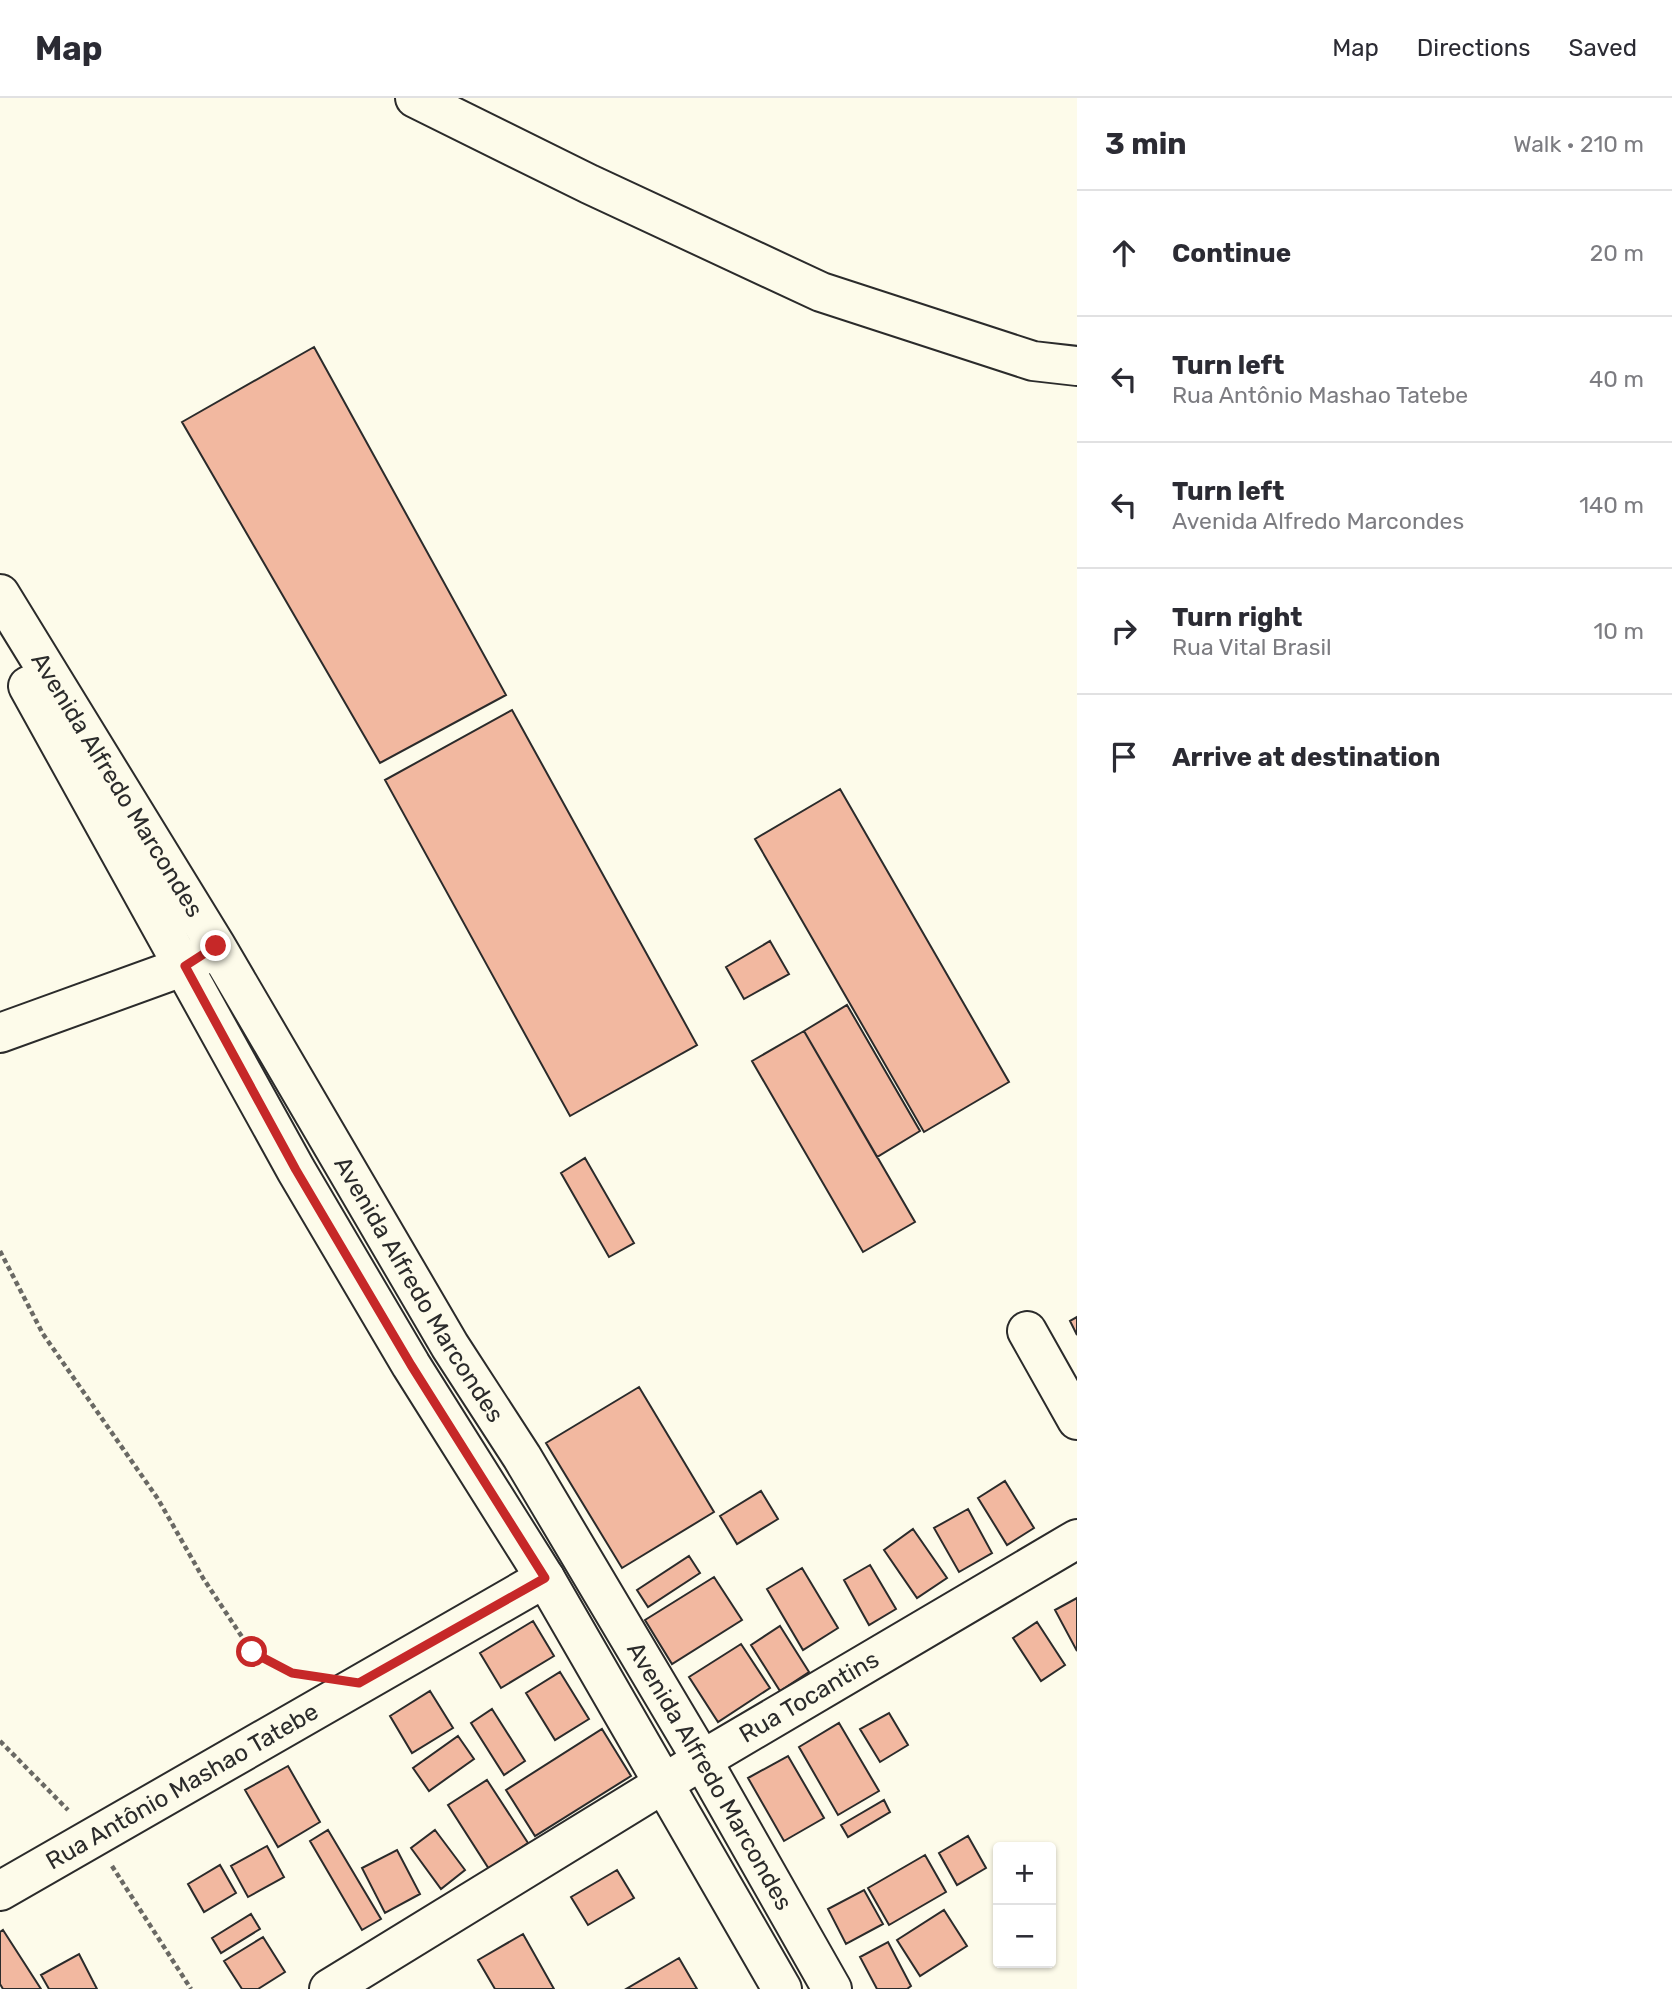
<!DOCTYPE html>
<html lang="en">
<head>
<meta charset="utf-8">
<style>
  :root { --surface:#fff; --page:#f2f2f3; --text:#2b2b33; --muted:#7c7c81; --line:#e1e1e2 }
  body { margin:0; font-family:Rubik,sans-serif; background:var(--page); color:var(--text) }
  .controls { position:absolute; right:21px; bottom:21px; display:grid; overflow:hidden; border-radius:7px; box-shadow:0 2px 5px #0004 }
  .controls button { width:63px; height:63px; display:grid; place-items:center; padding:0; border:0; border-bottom:2px solid var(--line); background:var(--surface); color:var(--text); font:35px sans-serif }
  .stop { position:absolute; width:21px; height:21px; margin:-16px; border:5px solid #c62828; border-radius:50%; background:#fff }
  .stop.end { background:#c62828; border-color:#fff; box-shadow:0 2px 7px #0008 }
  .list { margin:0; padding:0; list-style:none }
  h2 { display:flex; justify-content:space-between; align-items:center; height:91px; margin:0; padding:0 28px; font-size:30px }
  h2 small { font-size:23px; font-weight:400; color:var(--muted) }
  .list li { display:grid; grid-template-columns:46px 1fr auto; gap:21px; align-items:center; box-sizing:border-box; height:126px; padding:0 28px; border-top:2px solid var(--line) }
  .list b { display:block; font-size:26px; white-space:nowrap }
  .list p { margin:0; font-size:23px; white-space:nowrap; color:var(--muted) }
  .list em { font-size:23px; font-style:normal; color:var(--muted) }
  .icon { flex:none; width:38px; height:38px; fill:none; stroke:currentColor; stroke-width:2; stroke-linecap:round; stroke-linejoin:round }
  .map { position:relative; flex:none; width:1077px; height:1891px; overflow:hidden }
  header { display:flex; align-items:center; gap:42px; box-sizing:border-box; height:98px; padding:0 35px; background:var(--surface); border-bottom:2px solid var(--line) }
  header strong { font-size:33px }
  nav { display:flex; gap:38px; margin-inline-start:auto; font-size:24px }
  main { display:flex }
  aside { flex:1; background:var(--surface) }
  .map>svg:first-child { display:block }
  .building { fill:#f2b8a0; stroke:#2b2b2b; stroke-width:2 }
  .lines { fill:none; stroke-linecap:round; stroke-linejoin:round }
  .minor-casing { stroke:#2b2b2b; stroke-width:42 }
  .path { stroke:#6a6964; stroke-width:4.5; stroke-dasharray:5 3.5; stroke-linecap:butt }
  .minor { stroke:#fdfbea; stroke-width:38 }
  .route { stroke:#c62828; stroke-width:9 }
  .labels { text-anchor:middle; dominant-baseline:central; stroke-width:5; stroke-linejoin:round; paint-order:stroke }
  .street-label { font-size:24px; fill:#2b2b2b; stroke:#fdfbea }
</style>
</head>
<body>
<header>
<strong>Map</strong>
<nav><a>Map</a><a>Directions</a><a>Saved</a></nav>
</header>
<main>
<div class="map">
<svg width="1077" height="1891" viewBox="0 0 1077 1891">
  <rect width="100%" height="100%" fill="#fdfbea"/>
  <path class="building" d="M314,249l192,348 -126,68 -198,-341z
    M512,612l185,335 -127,71 -185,-336z
    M840,691l169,293 -85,50 -169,-293z
    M770,843l19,33 -45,25 -18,-32z
    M847,907l73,126 -43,26 -73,-126z
    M804,933l111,191 -52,30 -111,-191z
    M585,1060l49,85 -25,14 -48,-84z
    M1077,1219v18l-7,-14z
    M639,1289l75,125 -92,56 -76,-125z
    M1005,1383l29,47 -27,17 -29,-47z
    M761,1393l17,28 -41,25 -17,-28z
    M968,1411l24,44 -33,19 -25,-44z
    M913,1431l34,49 -30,20 -33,-48z
    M689,1458l11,17 -52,34 -11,-17z
    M870,1467l26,44 -27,16 -25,-45z
    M802,1470l36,60 -35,22 -36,-61z
    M714,1479l28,43 -70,44 -27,-44z
    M1077,1500v53l-22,-41z
    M533,1523l21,35 -53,32 -21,-35z
    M1037,1524l28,43 -24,16 -28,-43z
    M780,1528l29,46 -29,19 -29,-46z
    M741,1546l29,44 -52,34 -29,-45z
    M560,1574l29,47 -34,21 -29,-47z
    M430,1593l23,37 -41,25 -22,-37z
    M492,1611l33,52 -21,14 -33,-52z
    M889,1615l19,32 -28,17 -20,-33z
    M839,1625l40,68 -41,24 -39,-68z
    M602,1631l29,47 -96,60 -29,-46z
    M458,1638l16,23 -45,32 -16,-23z
    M788,1658l36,62 -40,23 -36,-63z
    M288,1668l32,56 -42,25 -33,-57z
    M487,1682l41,63 -39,26 -41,-64z
    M884,1702l6,12 -42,25 -7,-12z
    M328,1732l53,89 -19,11 -52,-89z
    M435,1732l30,40 -24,19 -30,-41z
    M968,1738l18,32 -29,17 -18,-32z
    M267,1748l17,31 -36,20 -17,-31z
    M397,1752l23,44 -35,19 -23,-45z
    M925,1757l21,37 -57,33 -21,-37z
    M220,1767l16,28 -32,19 -16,-28z
    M617,1772l17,28 -46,27 -17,-28z
    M864,1792l19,34 -37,20 -18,-35z
    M944,1812l23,36 -47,30 -23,-36z
    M251,1816l9,15 -39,24 -9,-15z
    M3,1832l38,59h-38l-3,-5v-52z
    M523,1836l31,55h-59l-17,-29z
    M263,1839l22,35 -27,17h-16l-18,-28z
    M888,1844l23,44 -4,3h-30l-17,-32z
    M79,1856l18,35h-48l-8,-14z
    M679,1860l18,31h-71z"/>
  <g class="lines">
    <g class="minor-casing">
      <g id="minor">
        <path d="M415,0l174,86 232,108 212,69 44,5"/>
        <path id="s1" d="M0,496l216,352 234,400 72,111 180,303 130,229"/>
        <path d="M28,588l268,484 115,195 134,213 237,411"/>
        <path d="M0,935l185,-67 21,-13"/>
        <path d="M1027,1233l50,89"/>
        <path id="s2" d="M0,1793l545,-313"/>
        <path id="s3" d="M329,1891l373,-229 375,-221"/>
      </g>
    </g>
    <path class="path" d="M0,1153l43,83 115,165 45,79 49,74 40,21 11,2
      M0,1643l68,69
      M112,1768l79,123"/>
    <use href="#minor" class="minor"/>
  </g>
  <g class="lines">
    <path class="route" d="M216,848l-31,20 111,204 115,195 134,213 -186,105 -67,-10 -40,-21"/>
  </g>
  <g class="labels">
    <g class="street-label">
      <text stroke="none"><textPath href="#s1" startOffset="224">Avenida Alfredo Marcondes</textPath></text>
      <text stroke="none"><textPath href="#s1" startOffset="812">Avenida Alfredo Marcondes</textPath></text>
      <text stroke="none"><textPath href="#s3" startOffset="562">Rua Tocantins</textPath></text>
      <text stroke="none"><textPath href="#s1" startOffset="1379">Avenida Alfredo Marcondes</textPath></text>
      <text stroke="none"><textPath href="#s2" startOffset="210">Rua Antônio Mashao Tatebe</textPath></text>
    </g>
  </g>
</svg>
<div class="controls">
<button>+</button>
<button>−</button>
</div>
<div class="stop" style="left:252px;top:1554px"></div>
<div class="stop end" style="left:216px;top:848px"></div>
</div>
<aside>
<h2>3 min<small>Walk · 210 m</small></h2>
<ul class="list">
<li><svg class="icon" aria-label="ahead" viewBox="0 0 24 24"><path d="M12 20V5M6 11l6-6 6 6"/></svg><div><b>Continue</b></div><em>20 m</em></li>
<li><svg class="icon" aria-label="left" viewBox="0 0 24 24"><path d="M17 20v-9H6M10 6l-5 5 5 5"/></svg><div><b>Turn left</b><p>Rua Antônio Mashao Tatebe</p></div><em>40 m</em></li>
<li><svg class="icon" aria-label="left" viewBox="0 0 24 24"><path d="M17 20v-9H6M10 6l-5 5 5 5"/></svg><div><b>Turn left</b><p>Avenida Alfredo Marcondes</p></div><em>140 m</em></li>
<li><svg class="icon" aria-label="right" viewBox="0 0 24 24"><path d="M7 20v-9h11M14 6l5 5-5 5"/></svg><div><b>Turn right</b><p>Rua Vital Brasil</p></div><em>10 m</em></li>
<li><svg class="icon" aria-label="arrive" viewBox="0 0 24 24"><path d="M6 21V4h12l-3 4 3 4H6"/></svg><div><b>Arrive at destination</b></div></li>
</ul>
</aside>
</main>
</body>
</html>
